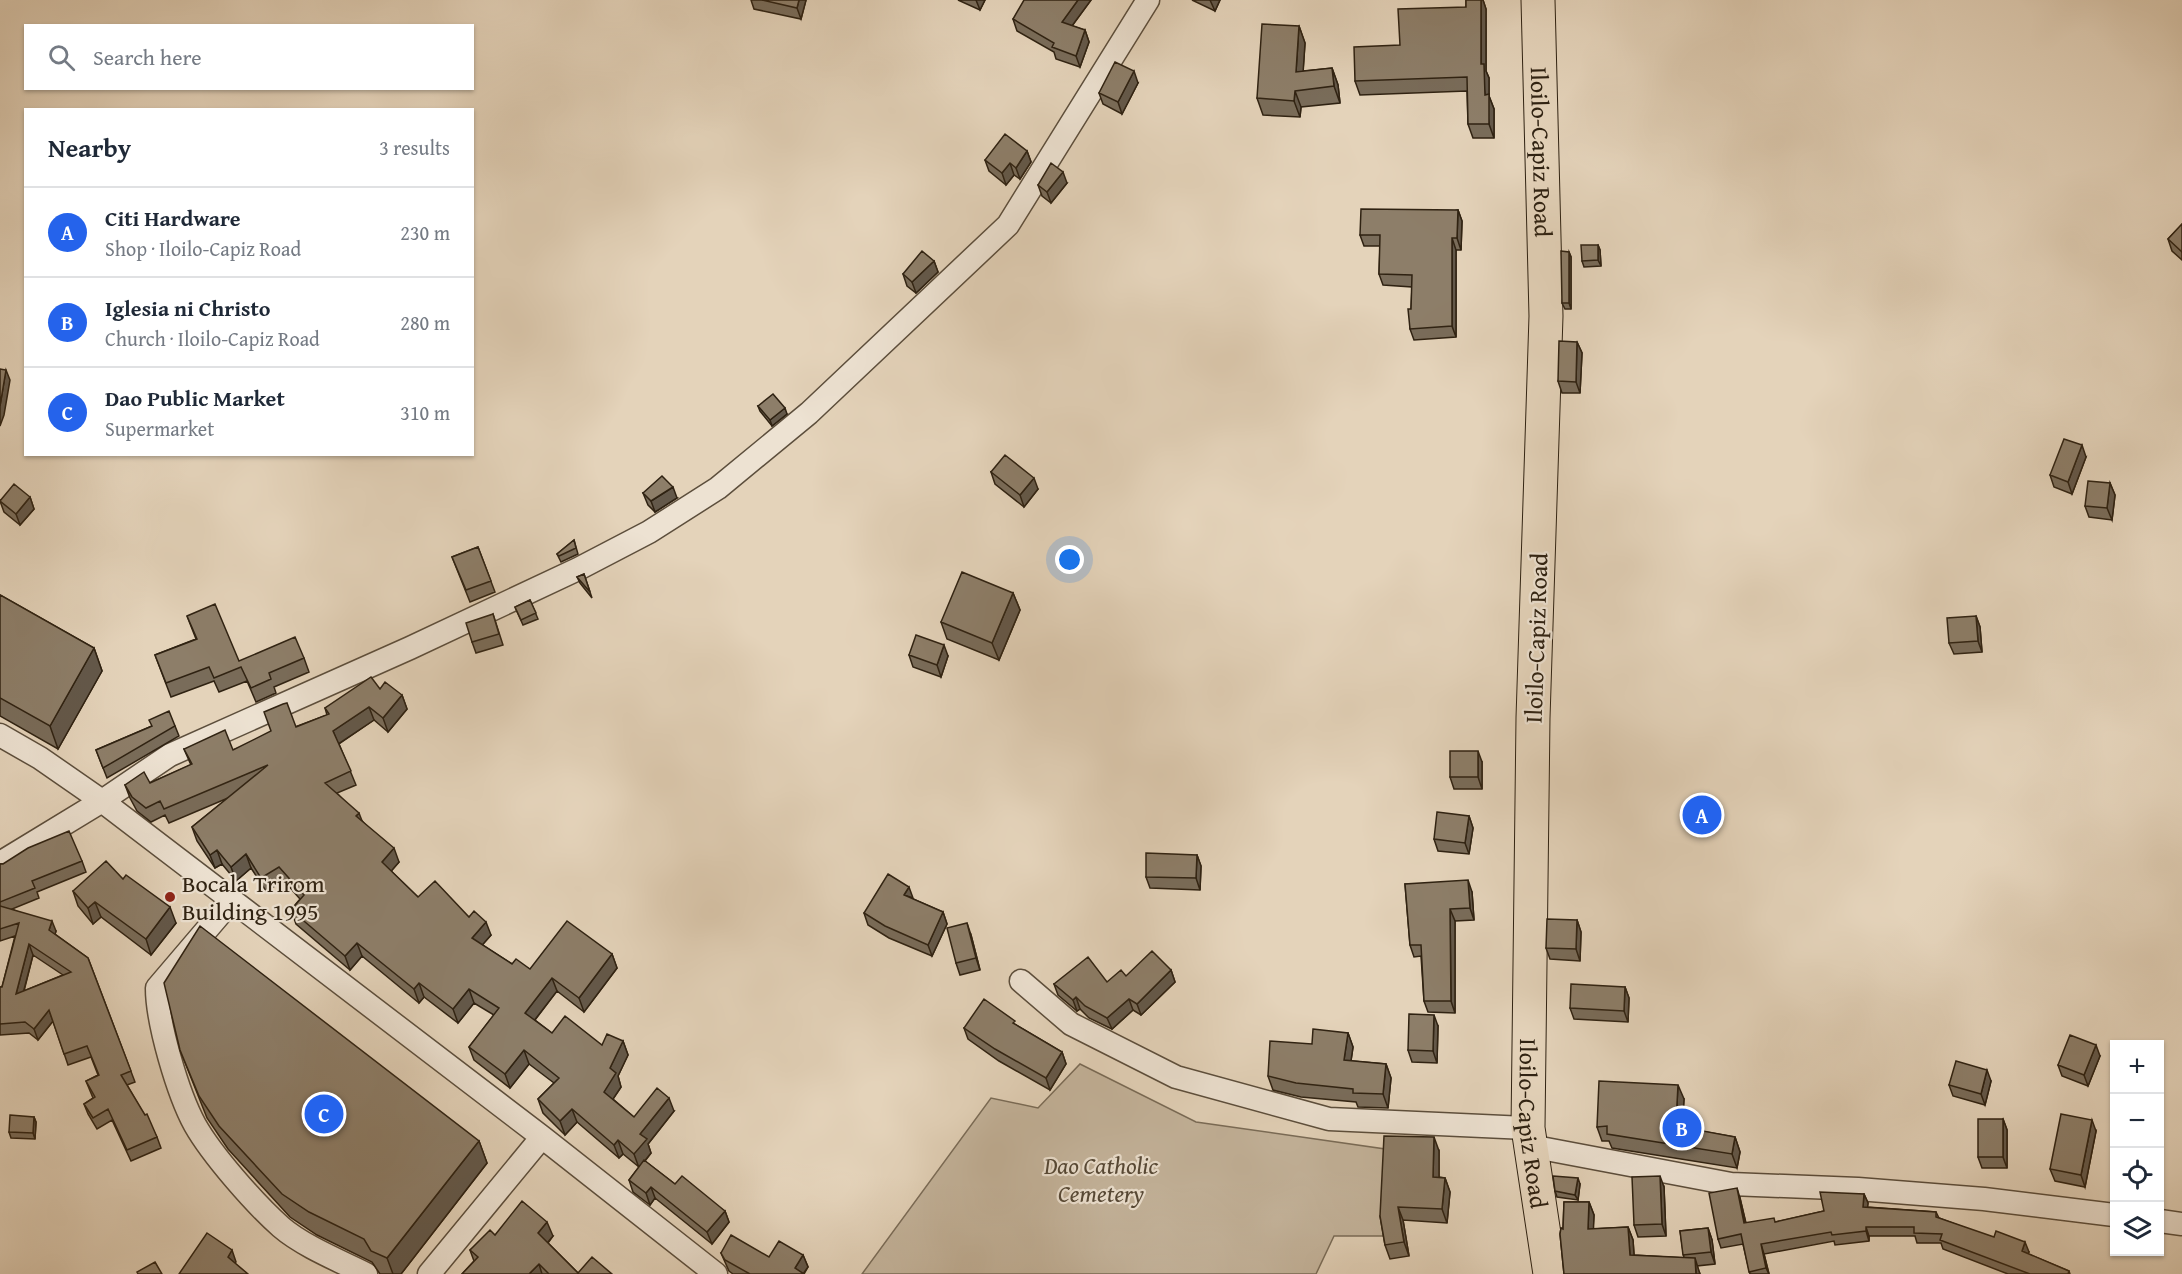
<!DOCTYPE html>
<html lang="en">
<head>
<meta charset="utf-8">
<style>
  :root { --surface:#fff; --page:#f6f6f7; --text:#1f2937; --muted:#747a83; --line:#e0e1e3; --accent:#2563eb }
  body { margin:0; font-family:"Gentium Book Plus",serif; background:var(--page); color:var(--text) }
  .controls { position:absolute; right:18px; bottom:18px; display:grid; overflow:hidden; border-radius:0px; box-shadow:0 2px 4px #0004 }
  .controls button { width:54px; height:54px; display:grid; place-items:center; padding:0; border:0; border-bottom:2px solid var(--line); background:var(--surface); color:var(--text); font:30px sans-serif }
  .you { position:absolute; left:1070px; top:560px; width:21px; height:21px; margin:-15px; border:4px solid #fff; border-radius:50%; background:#1a73e8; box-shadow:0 0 0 9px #1a73e833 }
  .badge { display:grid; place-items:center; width:39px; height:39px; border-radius:50%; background:var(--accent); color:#fff; font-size:20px; font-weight:700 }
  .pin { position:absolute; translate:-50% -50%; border:3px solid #fff; box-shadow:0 2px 6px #0006 }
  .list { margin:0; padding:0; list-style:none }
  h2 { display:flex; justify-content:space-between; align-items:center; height:78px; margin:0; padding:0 24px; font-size:26px }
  h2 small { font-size:20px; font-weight:400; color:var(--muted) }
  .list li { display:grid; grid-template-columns:39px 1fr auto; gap:18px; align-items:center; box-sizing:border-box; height:90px; padding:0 24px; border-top:2px solid var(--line) }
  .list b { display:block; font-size:22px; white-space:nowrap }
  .list p { margin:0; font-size:20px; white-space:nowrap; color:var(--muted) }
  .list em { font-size:20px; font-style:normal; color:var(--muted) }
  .icon { flex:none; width:33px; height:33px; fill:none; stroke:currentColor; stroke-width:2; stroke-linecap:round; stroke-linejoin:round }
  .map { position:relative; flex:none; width:2182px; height:1274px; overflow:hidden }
  .search { position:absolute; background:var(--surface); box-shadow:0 2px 4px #0004; left:24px; top:24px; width:450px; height:66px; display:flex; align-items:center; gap:15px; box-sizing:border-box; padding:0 21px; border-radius:0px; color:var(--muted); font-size:22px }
  .panel { position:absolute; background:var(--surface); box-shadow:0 2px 4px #0004; left:24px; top:108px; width:450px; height:348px; border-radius:0px }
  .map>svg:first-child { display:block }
  .green { fill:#c5b59d; stroke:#7a6c58; stroke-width:1.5 }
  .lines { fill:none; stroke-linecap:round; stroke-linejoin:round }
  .minor-casing { stroke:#5c4e3c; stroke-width:25 }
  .highway-casing { stroke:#2f2212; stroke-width:35 }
  .minor { stroke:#ede2d2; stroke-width:22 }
  .highway { stroke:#e4d3ba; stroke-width:33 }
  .wall { fill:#796c5a; stroke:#2f2212; stroke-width:1.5; fill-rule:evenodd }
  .shaded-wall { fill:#63584a; stroke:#2f2212; stroke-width:1.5 }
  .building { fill:#8d7e69; stroke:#2f2212; stroke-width:1.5; fill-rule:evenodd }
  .poi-dot { fill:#8f2418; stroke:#ede2d2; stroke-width:2 }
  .labels { text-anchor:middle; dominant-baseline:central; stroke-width:4.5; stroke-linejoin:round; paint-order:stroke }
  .street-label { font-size:24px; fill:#2f2212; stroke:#ede2d2 }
  .poi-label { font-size:24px; fill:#2f2212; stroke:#ede2d2; text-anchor:start }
  .park-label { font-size:24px; font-style:italic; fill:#544735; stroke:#ede2d2 }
</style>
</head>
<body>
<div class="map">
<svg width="2182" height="1274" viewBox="0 0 2182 1274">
  <rect width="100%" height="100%" fill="#e4d3ba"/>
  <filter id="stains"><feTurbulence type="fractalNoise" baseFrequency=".00333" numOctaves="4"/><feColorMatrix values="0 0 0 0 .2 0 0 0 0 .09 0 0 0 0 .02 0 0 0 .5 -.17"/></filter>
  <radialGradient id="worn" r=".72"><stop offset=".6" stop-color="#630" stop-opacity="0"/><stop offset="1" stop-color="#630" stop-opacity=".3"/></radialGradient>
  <path class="green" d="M1080,1064l116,58 189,27 -1,87h-50l-18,38h-454l129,-176 47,10z"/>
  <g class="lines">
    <g class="minor-casing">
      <path id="minor" d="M0,735l40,23 62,43 440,336 174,137
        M0,863l102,-62 68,-46 240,-107 168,-79 71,-37 69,-44 91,-75 199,-188 140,-225
        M232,900l-75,88c0,35 21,106 38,137 17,30 60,79 86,102 22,19 59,34 85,47
        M1021,981l50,43 105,53 153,42 199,9
        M1530,1146l201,38 127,5 126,10 130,16
        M2160,1221l22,3
        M429,1274l113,-137"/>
    </g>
    <g class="highway-casing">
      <g id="highway">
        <path id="s1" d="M1538,0l8,316 -13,402 -5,410 22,146"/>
      </g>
    </g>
    <use href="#minor" class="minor"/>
    <use href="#highway" class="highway"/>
  </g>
  <path class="wall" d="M751,0h55l-5,19 -47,-10z
    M958,0h27l-5,10z
    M1091,0l-19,26 13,4 4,12 -9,25 -24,-8 -2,-7 -37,-21 -4,-12z
    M1192,0h28l-5,11z
    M1466,0h17l3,9v62l3,7v18l5,13v29h-21l-5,-14 -1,-33 -107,4 -5,-14 45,-36 66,-38z
    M1299,26l6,17 -2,28 29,-3 6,17 2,18 -39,4 -1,10 -37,-2 -6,-17z
    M1138,83l-16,31 -19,-10 -4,-11z
    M1027,151l4,11 -11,17 -6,-4 -8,10 -17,-14 -4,-11z
    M1067,183l-16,20 -9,-7 -4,-11z
    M1458,210l4,11 -1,29h-5v87l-42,3 -4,-11 1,-20 1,-22 -29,-2 -4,-11 1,-28h-16l-4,-11z
    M2182,224v36l-10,-9 -4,-12z
    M1598,245l2,5 1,16 -17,1 -2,-6z
    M1569,252l2,5v52h-6l-3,-6z
    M934,261l4,11 -22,21 -9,-7 -4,-12z
    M1577,342l5,11 -2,40h-18l-4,-12z
    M758,406l29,8 -15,12 -12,-15z
    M2086,457l-14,37 -18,-7 -4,-12z
    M991,472l47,17 -14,18 -29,-23z
    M2110,483l5,12 -3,25 -23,-3 -4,-11z
    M643,493l34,5 -22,14 -7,-7z
    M30,497l4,12 -14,16 -16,-13 -4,-11v-1z
    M574,540l4,14 -17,8 -4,-8z
    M478,547l17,45 -25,10 -18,-45z
    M584,574l8,24 -12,-15 -3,-6z
    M1013,593l7,17 -21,50 -52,-21 -6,-17z
    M0,595l94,53 8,23 -44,78 -58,-33z
    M530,600l8,19 -15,6 -8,-18z
    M493,614l10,31 -27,8 -4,-11z
    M187,616l52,45 65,-3 5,14 -35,15 2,6 -20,9 -9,-21 -28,11 -5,-11 -43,16 -16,-42 41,-16z
    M1976,616l4,11 2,25 -28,2 -5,-11z
    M909,655l39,1 -7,21 -28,-10z
    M380,689l22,6 5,14 -19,23 -14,-12 -35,24 17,41 -19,8 62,69 -8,9 27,26 51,20 22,18 -9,10 30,19 18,5 82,-15 5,14 -33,44 -27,-21 -22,29 17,13 50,12 21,-4 5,14 -10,21 3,11 -8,12 21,18 40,-6 -26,33 3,9 -6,8 30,23 50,27 4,11 -17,22 -57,-46 -5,7 -17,-13 -4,-12 10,-13 -16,-13 -4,4 -42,-36 -12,13 -22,-22 -5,-14 16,-16 -25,-19 -19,24 -36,-28 -5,-13 25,-32 -20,-12 -16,20 -34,-26 -5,6 -57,-47 -12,14 -54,-46 -5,-14 9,-11 -16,-18 -18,10 -15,-23 -15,13 -14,-17 -7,4 -18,-27 -5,-14 36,-29 -59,25 -4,-8 -14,7 -14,-11 -7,-13 -5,-13 25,-2 41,-18 -7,-16 49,1 94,-35 -2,-7z
    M152,726h23l4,10 -72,42 -11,-28z
    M1482,762v27h-28l-4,-12z
    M1469,816l4,12 -4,26 -31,-3 -4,-12z
    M1197,855l4,11 -1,24 -50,-2 -4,-11z
    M82,861l4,11 -49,20 2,6 -27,11 44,22 -1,3 33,24 47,124 -8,3 30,52 4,11 -30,13 -19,-41 -15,9 -9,-15 -4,-10 9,-6 -7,-17 12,-6 -7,-18 -23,8 -15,-44 -15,19 -9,-7 -29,2v-48h2l13,-51 -15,5v-77zM33,955l30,20 -39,16z
    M123,879l53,44 -25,32 -50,-38 -8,7 -15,-18 -5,-15z
    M1405,884l67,8 2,28 -19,1v92l-27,-1 -4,-11 -3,-45 -7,1 -4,-12z
    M913,899l30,13 4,12 -15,32 -43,-18 -21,-13 -4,-12z
    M1577,920l4,12 -1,29 -30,-2 -4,-11z
    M971,935l9,35 -20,5 -4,-12z
    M1171,970l4,12 -34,33 -8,-5 -21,19 -23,-11 -9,-9 -3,2 -19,-16 -4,-11 53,-2 19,-6z
    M1625,987l4,11 -1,24 -54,-3 -4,-11z
    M1016,1025l46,27 4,12 -16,26 -51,-29 -31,-22 -4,-11z
    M1438,1026l-1,37 -25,-1 -4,-12z
    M1348,1033l5,14 -2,14 35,3 5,14 -3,30 -30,-1 -2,-5 -55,-5 -28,-7 -5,-14 44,-32z
    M180,1050l299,91 8,22 -86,111h-21l-8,-12 -55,-27 -27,-18 -62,-68 -21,-31z
    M2100,1056l-12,30 -26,-10 -4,-11z
    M1991,1081l-6,24 -32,-9 -4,-11z
    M1684,1099l-2,24 13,7 40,7 5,15 -3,16 -125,-20 -3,-7h-7l-5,-14z
    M34,1117l2,5 -1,17 -24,-1 -2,-6z
    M2003,1119l4,11v38h-25l-4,-11z
    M2096,1131l-11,56 -30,-6 -5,-12z
    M1439,1151v26l6,1 5,14 -3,31 -44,-3 6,36 -19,3 -5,-14 -5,-29z
    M1580,1184l-2,16 -21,-3 -2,-6z
    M1664,1187l2,49 -28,1 -4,-12z
    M1864,1194l4,9 -1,4 69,5 3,6 90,34 -1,2 41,17 1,3h-62l-65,-25 -2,-6h-24l-2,-7h-46v5l-34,4 -1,-4 -70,13 5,20h-19l-7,-30 -22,4 -3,-9 22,-41 6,25 30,-1 48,-11z
    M1564,1202h25l5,13 -1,14 35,-2 5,13 1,15 50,3 -4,-27 28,-3 4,12 3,24 -18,2 3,8h-136l-4,-40 1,-6 2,1z
    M495,1235l58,1 -5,7 30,30 34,1h-150l12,-13 -4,-11z
    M721,1253l48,4 34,-2 5,12 -4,7h-71l-4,-3z"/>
  <path class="shaded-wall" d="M799,0h7l-5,19 -4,-11z
    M976,0h9l-5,10z
    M1078,0h13l-25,34 -4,-12z
    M1210,0h10l-5,11z
    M1481,0h2l3,9v62l3,7v18l5,13v29l-5,-14 -4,-29 -4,-31z
    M1299,26l6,17 -3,46 -6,-17z
    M1085,30l4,12 -9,25 -4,-11z
    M1332,68l6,17 2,18 -6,-17z
    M1134,71l4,12 -16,31 -4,-12z
    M1295,91l6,16 -1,10 -6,-16z
    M1027,151l4,11 -11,17 -4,-11z
    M1010,163l4,12 -8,10 -4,-12z
    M1063,172l4,11 -16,20 -4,-11z
    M1458,210l4,11 -1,29 -4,-12z
    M1452,238l4,12v87l-4,-11z
    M1598,245l2,5 1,16 -3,-6z
    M1569,252l2,5v52l-2,-6z
    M934,261l4,11 -22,21 -4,-11z
    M1577,342l5,11 -2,40 -4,-11z
    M6,370l4,10 -6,35 -4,11v-20z
    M785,408l2,6 -15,12 -2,-6z
    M2082,445l4,12 -14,37 -4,-12z
    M1034,478l4,11 -14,18 -4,-12z
    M2110,483l5,12 -3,25 -5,-12z
    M673,487l4,11 -22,14 -4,-11z
    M30,497l4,12 -14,16 -4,-11z
    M1013,593l7,17 -21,50 -7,-17z
    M1976,616l4,11 2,25 -4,-11z
    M944,645l4,11 -7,21 -4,-12z
    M94,648l8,23 -44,78 -8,-23z
    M402,695l5,14 -19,23 -5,-14z
    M369,707l5,13 -36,24 -5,-13z
    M1478,751l4,11v27l-4,-12z
    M359,813l5,13 -8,-10z
    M1469,816l4,12 -4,26 -4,-11z
    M394,848l5,14 -12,14 -5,-14z
    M217,850l5,14 -7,4 -5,-13z
    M246,854l5,14 -15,13 -5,-14z
    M1197,855l4,11 -1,24 -4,-12z
    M1468,880l4,12 2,28 -4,-12z
    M909,887l4,11 -9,-3z
    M95,902l6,15 -8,7 -5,-16z
    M170,907l6,16 -25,32 -5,-16z
    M1450,909l5,12v92l-4,-12z
    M943,912l4,12 -15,32 -4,-11z
    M1577,920l4,12 -1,29 -4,-12z
    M52,921l4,10 -3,10 -4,-11z
    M486,922l5,13 -14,16 -5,-13z
    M967,923l4,12 9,35 -4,-12z
    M357,943l5,13 -12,14 -5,-14z
    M29,944l4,11 -13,50 -4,-11z
    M612,954l5,14 -33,44 -5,-14z
    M1171,970l4,12 -34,33 -4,-11z
    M552,978l5,13 -27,35 -5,-13z
    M419,983l5,14 -5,6 -5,-14z
    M1625,987l4,11 -1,24 -4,-11z
    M469,989l5,14 -16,20 -5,-14z
    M1076,997l4,12 -3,2 -4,-11z
    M1129,999l4,11 -21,19 -5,-11z
    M49,1010l4,11 -15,19 -4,-11z
    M1434,1015l4,11 -1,37 -4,-12z
    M1348,1033l5,14 -4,27 -5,-14z
    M623,1041l5,14 -10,21 3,11 -12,18 -5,-13 6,-24z
    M2096,1045l4,11 -12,30 -4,-11z
    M524,1050l5,14 -19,24 -5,-14z
    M1062,1052l4,12 -16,26 -4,-12z
    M1386,1064l5,14 -3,30 -5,-14z
    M1987,1070l4,11 -6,24 -4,-11z
    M1678,1085l6,14 -2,38 -6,-14z
    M669,1098l5,13 -26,33 3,9 -12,15 -5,-14 6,-20z
    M572,1109l5,13 -12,13 -5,-14z
    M34,1117l2,5 -1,17 -2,-6z
    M2003,1119l4,11v38l-4,-11z
    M2092,1120l4,11 -11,56 -4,-12z
    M1434,1137l5,14v40l-6,-14z
    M1735,1137l5,15 -3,16 -5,-14z
    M618,1140l5,14 -4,4 -5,-13z
    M479,1141l8,22 -86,111h-8l-6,-16z
    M1660,1176l4,11 2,49 -4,-12z
    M1445,1178l5,14 -3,31 -5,-14z
    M1578,1178l2,6 -2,16 -3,-5z
    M651,1187l4,11 -5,7 -4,-12z
    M1737,1188l3,10 8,35 -4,-10z
    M1864,1194l4,9 -1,14 -4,-10z
    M1589,1202l5,13 -1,27 -5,-13z
    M1398,1207l5,13 6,36 -5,-14z
    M725,1211l4,11 -17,22 -5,-12z
    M547,1222l6,14 -10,12 -5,-15z
    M1628,1227l5,13 2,28 -5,-13z
    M1866,1227l3,9v5l-3,-10z
    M1708,1228l4,12 3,24 -4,-12z
    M2025,1242l4,10 -4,8 -3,-9z
    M1761,1244l3,10 5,20 -3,-6z
    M232,1250l4,12 -4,6 -4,-11z
    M803,1255l5,12 -5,7 -8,-6z
    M1695,1258l4,13 1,3h-4z
    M539,1264l3,10h-13z"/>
  <path class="building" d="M762,0h37l-2,8z
    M1024,0h54l-16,22 23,8 -9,26 -24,-9 2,-4 -41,-24z
    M1466,0h15v64h3l1,31 4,-1v30h-21l-1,-47 -112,4 -1,-34 46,-2 -2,-36 68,-2z
    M1262,24l37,2 -3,46 36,-4 2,18 -39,5 -1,10 -37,-3z
    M1115,62l19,9 -16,31 -19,-9z
    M1005,134l22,17 -11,17 -6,-5 -8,10 -17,-13z
    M1051,163l12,9 -16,20 -9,-7z
    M1361,209l97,1 -1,28h-5v88l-42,3 -2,-20h3l1,-34 -33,-1 1,-39h-20z
    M2182,224v28l-14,-13z
    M1581,245h17v15l-16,1z
    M922,251l12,10 -22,21 -9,-8z
    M1561,251l8,1v51h-7z
    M1559,341l18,1 -1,40 -18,-1z
    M0,369l6,1 -6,36z
    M773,394l12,14 -15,12 -12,-14z
    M2064,439l18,6 -14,37 -18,-7z
    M1005,455l29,23 -14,17 -29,-23z
    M662,476l11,11 -22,14 -8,-8z
    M2088,481l22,2 -3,25 -22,-2z
    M14,484l16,13 -14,17 -16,-13z
    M574,540l2,8 -17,8 -2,-2z
    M478,547l13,34 -25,9 -14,-33z
    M962,572l51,21 -21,50 -51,-21z
    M584,574l6,18 -13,-15z
    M0,595l94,53 -44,78 -50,-28z
    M530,600l6,13 -15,7 -6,-13z
    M215,604l24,57 56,-24 9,21 -35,15 2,6 -20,9 -10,-21 -27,11 -5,-11 -43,16 -11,-28 42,-16 -10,-23z
    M493,614l6,20 -27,8 -6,-19z
    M1976,616l2,25 -29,2 -2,-25z
    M916,635l28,10 -7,20 -28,-10z
    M371,677l9,12 5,-7 17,13 -19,23 -14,-11 -36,24 18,40 -26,12 34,30 -3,3 38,32 -12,14 36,35 17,-16 34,36 5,-6 12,11 -14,16 40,26 4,-5 14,10 37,-48 45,33 -33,44 -27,-20 -27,35 27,20 13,-17 37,29 5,-11 16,7 -13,27 6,5 -12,19 30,25 23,-29 12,10 -29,36 7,5 -13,15 -16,-14 -4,5 -42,-36 -12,12 -22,-22 21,-21 -35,-28 -19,24 -36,-27 30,-39 -30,-19 -16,20 -34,-26 -5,6 -57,-46 -12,13 -54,-46 13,-15 -25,-28 -18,11 -15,-24 -15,13 -14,-17 -7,5 -18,-28 76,-62 -104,44 -4,-8 -14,7 -14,-11 -7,-12 19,-13 6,11 42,-19 -8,-15 41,-19 8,20 38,-19 -7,-19 19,-8 4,-1 9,24 33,-13 -4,-6z
    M169,711l6,15 -72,42 -7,-18 56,-24 -3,-6z
    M1450,751h28v26h-28z
    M1437,812l32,4 -4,27 -31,-4z
    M69,831l13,30 -50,20 3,7 -35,14v-38h3l25,-16z
    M1146,853l51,2 -1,23 -50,-1z
    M106,861l17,18 3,-4 44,32 -24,32 -51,-37 -7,6 -15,-17z
    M888,874l21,13 -5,8 39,17 -15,33 -43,-19 -21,-13z
    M1468,880l2,28 -20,1 1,92h-27l-3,-56h-11l-5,-61z
    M0,906l52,15 -3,9 39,28 43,113 -10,4 24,40 2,-1 10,23 -30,13 -19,-41 -15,9 -9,-14 11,-7 -9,-16 13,-6 -12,-29 -23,8 -15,-44 -15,19 -9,-7 -25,2v-37h2l17,-64 -19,6zM29,944l42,28 -55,22z
    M1547,919l30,1 -1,29 -30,-1z
    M967,923l9,35 -20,5 -9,-35z
    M200,926l279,215 -92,117 -16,-7 -7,-12 -55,-27 -27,-18 -63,-68 -20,-30 -19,-46 -16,-67z
    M1152,951l19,19 -34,34 -8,-5 -22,19 -22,-12 -9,-9 -3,3 -19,-16 34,-27 19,25 14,-12 5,6z
    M1571,984l54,3 -1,24 -54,-3z
    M984,999l31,22 -2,2 49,29 -16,26 -51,-29 -31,-21z
    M1409,1014l25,1 -1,36 -25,-1z
    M1313,1029l35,4 -4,27 42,4 -3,30 -30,-1v-4l-57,-6 -28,-7 2,-35 42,3z
    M2070,1035l26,10 -12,30 -26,-10z
    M1956,1061l31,9 -6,24 -32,-9z
    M1599,1081l79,4 -2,38 17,2 -1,4 43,8 -3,17 -125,-20v-8l-10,1z
    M2061,1114l31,6 -11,55 -31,-6z
    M10,1115l24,2 -1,16 -24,-1z
    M1978,1119h25v38h-25z
    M1384,1136l50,1 -1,40 12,1 -3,31 -44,-2 6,35 -19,3 -5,-29z
    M644,1160l31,24 7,-8 43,35 -18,21 -56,-45 -5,6 -17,-13z
    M1553,1176l25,2 -3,17 -20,-4z
    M1660,1176l2,48 -28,1 -2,-48z
    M1737,1188l7,35 30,-5 1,4 49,-11 -4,-19 44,2 -1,13 73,5v5l58,20 2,-6 29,11 -3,9 47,20 -1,3h-38l-90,-34 2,-6 -28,-1v-6h-48v4l-34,4 -1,-3 -70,12 5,24 -17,4 -8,-38 -23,5 -9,-46z
    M522,1201l25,21 -9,11 40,40 14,-16 20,17h-63l-10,-10 -10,10h-67l16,-17 -8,-7 20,-20 5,5z
    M1564,1202h25l-1,27 40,-2 2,28 65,3 1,16h-132l-4,-40 1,-6 2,1z
    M1708,1228l3,24 -28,3 -3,-24z
    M207,1233l25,17 -4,7 20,17h-69z
    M731,1235l38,22 10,-16 24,14 -8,13 9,6h-54l-25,-14 -4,-7z
    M155,1262l7,12h-24l-1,-2z"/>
  <circle class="poi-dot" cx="170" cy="897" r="6"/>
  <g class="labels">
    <g class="street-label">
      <text stroke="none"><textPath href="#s1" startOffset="152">Iloilo-Capiz Road</textPath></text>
      <text transform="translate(1536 638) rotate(-88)">Iloilo-Capiz Road</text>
      <text stroke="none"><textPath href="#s1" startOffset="1124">Iloilo-Capiz Road</textPath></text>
    </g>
    <g class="poi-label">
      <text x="182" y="883">Bocala Trirom<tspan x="182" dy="28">Building 1995</tspan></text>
    </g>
    <g class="park-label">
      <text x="1101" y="1165">Dao Catholic<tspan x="1101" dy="28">Cemetery</tspan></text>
    </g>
  </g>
  <rect width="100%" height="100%" filter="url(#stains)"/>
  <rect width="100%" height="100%" fill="url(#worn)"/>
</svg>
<div class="controls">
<button>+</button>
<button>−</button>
<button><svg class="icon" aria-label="locate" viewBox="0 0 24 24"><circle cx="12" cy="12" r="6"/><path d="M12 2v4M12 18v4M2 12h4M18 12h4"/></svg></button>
<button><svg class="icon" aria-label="layers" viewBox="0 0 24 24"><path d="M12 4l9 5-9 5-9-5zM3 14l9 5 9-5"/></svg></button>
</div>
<div class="you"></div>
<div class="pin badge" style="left:1702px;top:815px">A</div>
<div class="pin badge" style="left:1682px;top:1128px">B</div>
<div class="pin badge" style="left:324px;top:1114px">C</div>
<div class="search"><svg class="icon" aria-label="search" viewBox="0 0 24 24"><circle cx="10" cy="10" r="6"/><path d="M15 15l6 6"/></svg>Search here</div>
<section class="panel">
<h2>Nearby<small>3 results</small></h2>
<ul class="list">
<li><span class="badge">A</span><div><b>Citi Hardware</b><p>Shop · Iloilo-Capiz Road</p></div><em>230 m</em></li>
<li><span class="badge">B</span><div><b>Iglesia ni Christo</b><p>Church · Iloilo-Capiz Road</p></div><em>280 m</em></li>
<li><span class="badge">C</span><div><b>Dao Public Market</b><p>Supermarket</p></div><em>310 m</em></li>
</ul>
</section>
</div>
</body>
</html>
